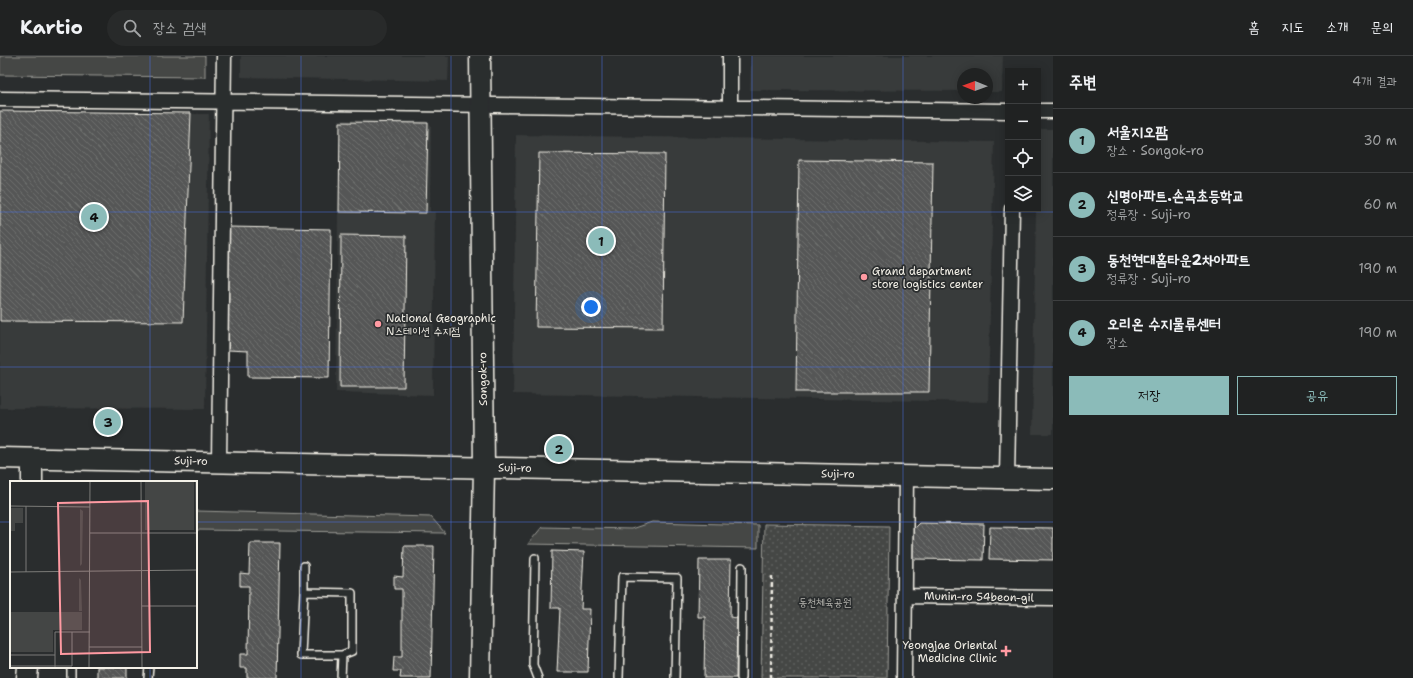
<!DOCTYPE html>
<html lang="ko">
<head>
<meta charset="utf-8">
<style>
  :root { --surface:#202222; --page:#282a2a; --text:#f1f3f6; --muted:#a2a4a5; --line:#3d3f40; --accent:#8bbbb9 }
  body { margin:0; font-family:"Shantell Sans","Poor Story",sans-serif; background:var(--page); color:var(--text) }
  .controls { position:absolute; right:12px; top:12px; display:grid; overflow:hidden; border-radius:0px; box-shadow:0 2px 10px #0003 }
  .controls button { width:36px; height:36px; display:grid; place-items:center; padding:0; border:0; border-bottom:1px solid var(--line); background:var(--surface); color:var(--text); font:20px sans-serif }
  .compass { position:absolute; left:957px; top:12px; width:36px; height:36px; border-radius:50%; background:var(--surface); box-shadow:0 2px 10px #0003; rotate:271deg }
  .you { position:absolute; left:591px; top:251px; width:14px; height:14px; margin:-10px; border:3px solid #fff; border-radius:50%; background:#1a73e8; box-shadow:0 0 0 6px #1a73e833 }
  .badge { display:grid; place-items:center; width:26px; height:26px; border-radius:50%; background:var(--accent); color:#111; font-size:13px; font-weight:700 }
  .pin { position:absolute; translate:-50% -50%; border:2px solid #fff; box-shadow:0 1px 4px #0006 }
  .list { margin:0; padding:0; list-style:none }
  h2 { display:flex; justify-content:space-between; align-items:center; height:52px; margin:0; padding:0 16px; font-size:17px }
  h2 small { font-size:13px; font-weight:400; color:var(--muted) }
  .list li { display:grid; grid-template-columns:26px 1fr auto; gap:12px; align-items:center; box-sizing:border-box; height:64px; padding:0 16px; border-top:1px solid var(--line) }
  .list b { display:block; font-size:15px; white-space:nowrap }
  .list p { margin:0; font-size:13px; white-space:nowrap; color:var(--muted) }
  .list em { font-size:13px; font-style:normal; color:var(--muted) }
  .actions { display:flex; gap:8px; padding:12px 16px }
  .actions a { flex:1; padding:9px 0; border:1px solid var(--accent); border-radius:0px; text-align:center; font-size:14px; color:var(--accent) }
  .actions .main { background:var(--accent); color:#111 }
  .icon { flex:none; width:22px; height:22px; fill:none; stroke:currentColor; stroke-width:2; stroke-linecap:round; stroke-linejoin:round }
  .map { position:relative; flex:none; width:1053px; height:622px; overflow:hidden }
  header { display:flex; align-items:center; gap:24px; box-sizing:border-box; height:56px; padding:0 20px; background:var(--surface); border-bottom:1px solid var(--line) }
  header strong { font-size:19px }
  nav { display:flex; gap:22px; margin-inline-start:auto; font-size:14px }
  .search { width:280px; height:36px; background:var(--page); display:flex; align-items:center; gap:10px; box-sizing:border-box; padding:0 14px; border-radius:22px; color:var(--muted); font-size:15px }
  main { display:flex }
  aside { flex:1; background:var(--surface) }
  .map>svg:first-child { display:block }
  .built { fill:#373a3a }
  .green { fill:#444645; stroke:#9c9c96 }
  .park { fill:url(#park-dots); stroke:#9c9c96 }
  .building { fill:url(#building-back-hatch); stroke:#f4f1e8 }
  .lines { fill:none; stroke-linecap:round; stroke-linejoin:round }
  .lane-casing { stroke:#f4f1e8; stroke-width:10 }
  .street-casing { stroke:#f4f1e8; stroke-width:17 }
  .secondary-casing { stroke:#f4f1e8; stroke-width:23 }
  .path { stroke:#f4f1e8; stroke-width:2.5; stroke-dasharray:4 3; stroke-linecap:butt }
  .lane { stroke:#2a2d2e; stroke-width:7 }
  .street { stroke:#2a2d2e; stroke-width:14 }
  .secondary { stroke:#2a2d2e; stroke-width:20 }
  .grid { fill:none; stroke:#486fdb; stroke-width:1; stroke-opacity:0.55 }
  .poi-dot { fill:#ff9aa2; stroke:#2a2d2e; stroke-width:1.5 }
  .labels { text-anchor:middle; dominant-baseline:central; stroke-width:3.5; stroke-linejoin:round; paint-order:stroke }
  .poi-label { font-size:11px; fill:#f4f1e8; stroke:#2a2d2e; text-anchor:start }
  .street-label { font-size:11px; fill:#f4f1e8; stroke:#2a2d2e }
  .park-label { font-size:11px; fill:#b6b5af; stroke:#2a2d2e }
  .inset-road { fill:none; stroke:#7b7b78; stroke-width:1 }
  .view { fill:#ff9aa2; fill-opacity:0.15; stroke:#ff9aa2; stroke-width:2 }
  .inset-edge { fill:none; stroke:#f4f1e8; stroke-width:2 }
</style>
</head>
<body>
<header>
<strong>Kartio</strong>
<div class="search"><svg class="icon" aria-label="search" viewBox="0 0 24 24"><circle cx="10" cy="10" r="6"/><path d="M15 15l6 6"/></svg>장소 검색</div>
<nav><a>홈</a><a>지도</a><a>소개</a><a>문의</a></nav>
</header>
<main>
<div class="map">
<svg width="1053" height="622" viewBox="0 0 1053 622">
  <defs>
    <pattern id="park-dots" width="8" height="8" patternUnits="userSpaceOnUse"><rect width="8" height="8" fill="#444645"/><path d="M2 2h.1M6 6h.1" fill="none" stroke="#606160" stroke-width="1.8" stroke-linecap="round"/></pattern>
    <pattern id="building-back-hatch" width="6" height="6" patternUnits="userSpaceOnUse"><rect width="6" height="6" fill="#555756"/><path d="M-1 5l2 2M0 0l6 6M5-1l2 2" fill="none" stroke="#6e706e"/></pattern>
  </defs>
  <rect width="100%" height="100%" fill="#2a2d2e"/>
  <filter id="ink" filterUnits="userSpaceOnUse"><feTurbulence type="fractalNoise" baseFrequency=".025" numOctaves="2"/><feDisplacementMap in="SourceGraphic" scale="8" xChannelSelector="R" yChannelSelector="G"/><feConvolveMatrix kernelMatrix="1 2 1 2 8 2 1 2 1" color-interpolation-filters="sRGB"/></filter>
  <g filter="url(#ink)">
    <path class="built" d="M241,0h208l-1,25 -207,-4z
      M751,0h252l-1,36h-15v-18h-24v17l-213,-1z
      M0,57l209,1 -4,295 -205,-1z
      M339,64l87,1 5,4 -1,87h5l-2,183 -97,-3z
      M1038,73h15v305h-21l4,-225h2z
      M516,79l478,7 -6,260 -475,-8z"/>
    <path class="green" d="M0,0h205v21l-205,-2z
      M196,455l235,6 14,16 -249,-3z
      M652,466l106,3v23l-230,-4 14,-17 89,2z"/>
    <path class="park" d="M764,468l125,2 -2,152h-126z"/>
    <path class="building" d="M0,55l191,2 -8,209 -183,-1z
      M340,66l88,1 -2,90 -87,-1z
      M539,97l126,1 -2,174 -127,-1z
      M799,104l134,2 -4,230h-133z
      M229,171l102,2 -2,149 -81,-1v-26l-20,-1z
      M341,179l65,1 -2,151h-64z
      M919,467l65,1 -1,36 -71,-1v-29z
      M990,471l63,1v32l-64,-1z
      M250,487h30l-3,135h-30v-10h-7v-14h8l1,-68h-9v-13l9,1z
      M404,490h30l-3,132h-31l1,-7h-8l1,-14h8v-68h-8v-13l9,1z
      M552,495l32,1 -3,57h9l-2,63h-31l3,-64h-9z
      M699,504h32l-1,57 7,1 -1,60h-32l1,-61h-7z
      M97,611h30v11h-30z"/>
    <g class="lines">
      <g class="lane-casing">
        <path id="lane" d="M535,502l-2,107 5,13
          M304,536l48,1v58l-10,4h-41z
          M304,536v-26
          M71,622v-11
          M148,622l1,-11
          M341,622l1,-23
          M619,622l3,-101 55,1 -2,100
          M741,622l1,-111"/>
      </g>
      <g class="street-casing">
        <path id="street" d="M0,43l1008,12
          M730,52v-52
          M1038,55h15
          M219,405l5,-405
          M1007,422l5,-269
          M905,540l148,2
          M904,622l2,-203"/>
      </g>
      <g class="secondary-casing">
        <path id="secondary" d="M480,0l4,412 -4,210
          M0,402l1053,21
          M32,426v-23
          M27,622l1,-11"/>
      </g>
      <path class="path" d="M771,622l1,-103"/>
      <use href="#lane" class="lane"/>
      <use href="#street" class="street"/>
      <use href="#secondary" class="secondary"/>
    </g>
  </g>
  <path class="grid" d="M150,0v426M301,0v622M451,0v622M602,0v622M752,0v622M903,0v622M0,156h1053M0,311h1053M0,466h11M196,466h857M150,611v11"/>
  <g class="poi-dot">
    <circle cx="864" cy="221" r="4"/>
    <circle cx="378" cy="268" r="4"/>
    <path d="M1004 589h4v4h4v4h-4v4h-4v-4h-4v-4h4z"/>
  </g>
  <g class="labels">
    <g class="poi-label">
      <text x="872" y="215">Grand department<tspan x="872" dy="13">store logistics center</tspan></text>
      <text x="386" y="262">National Geographic<tspan x="386" dy="13">N스테이션 수지점</tspan></text>
      <text x="997" y="589" text-anchor="end">Yeongjae Oriental<tspan x="997" dy="13">Medicine Clinic</tspan></text>
    </g>
    <g class="street-label">
      <text transform="translate(483 323) rotate(-91)">Songok-ro</text>
      <text transform="translate(191 405) rotate(1)">Suji-ro</text>
      <text transform="translate(515 412) rotate(1)">Suji-ro</text>
      <text transform="translate(838 418) rotate(1)">Suji-ro</text>
      <text transform="translate(979 541) rotate(1)">Munin-ro 54beon-gil</text>
    </g>
    <g class="park-label">
      <text x="825" y="546">동천체육공원</text>
    </g>
  </g>
  <g transform="translate(10 425)">
    <rect width="187" height="187" fill="#2a2d2e"/>
    <path d="M135,0h49v49h-49zM70,28l3,2 -1,53 -2,2zM69,97l2,2 1,31h-3z" fill="#444645"/>
    <path d="M0,27h13v15h-8v8h-5zM0,131h72v18h-29v22h-43z" fill="#444645"/>
    <path class="inset-road" d="M131,0l1,187M186,0l1,133M0,25l80,1M16,25v66M80,52h107M0,91l187,-2M132,125h55M79,166h53M0,174h45M0,185h62v-34M45,186v-35h35M79,187l1,-187"/>
    <path class="view" d="M138,20l2,151 -89,2 -3,-151z"/>
    <rect width="187" height="187" class="inset-edge"/>
  </g>
</svg>
<div class="controls">
<button>+</button>
<button>−</button>
<button><svg class="icon" aria-label="locate" viewBox="0 0 24 24"><circle cx="12" cy="12" r="6"/><path d="M12 2v4M12 18v4M2 12h4M18 12h4"/></svg></button>
<button><svg class="icon" aria-label="layers" viewBox="0 0 24 24"><path d="M12 4l9 5-9 5-9-5zM3 14l9 5 9-5"/></svg></button>
</div>
<svg class="compass" viewBox="-18 -18 36 36"><path d="M0-13l5 13h-10z" fill="#e53935"/><path d="M0 13l5-13h-10z" fill="#a2a4a5"/></svg>
<div class="you"></div>
<div class="pin badge" style="left:601px;top:185px">1</div>
<div class="pin badge" style="left:559px;top:393px">2</div>
<div class="pin badge" style="left:108px;top:366px">3</div>
<div class="pin badge" style="left:94px;top:161px">4</div>
</div>
<aside>
<h2>주변<small>4개 결과</small></h2>
<ul class="list">
<li><span class="badge">1</span><div><b>서울지오팜</b><p>장소 · Songok-ro</p></div><em>30 m</em></li>
<li><span class="badge">2</span><div><b>신명아파트.손곡초등학교</b><p>정류장 · Suji-ro</p></div><em>60 m</em></li>
<li><span class="badge">3</span><div><b>동천현대홈타운2차아파트</b><p>정류장 · Suji-ro</p></div><em>190 m</em></li>
<li><span class="badge">4</span><div><b>오리온 수지물류센터</b><p>장소</p></div><em>190 m</em></li>
</ul>
<div class="actions"><a class="main">저장</a><a>공유</a></div>
</aside>
</main>
</body>
</html>
